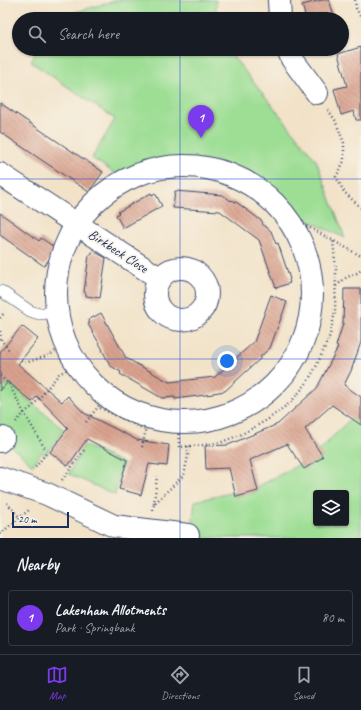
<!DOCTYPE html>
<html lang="en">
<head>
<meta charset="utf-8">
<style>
  :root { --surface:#171b24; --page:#20242c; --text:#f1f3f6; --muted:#9ea1a6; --line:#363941; --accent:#7c3aed }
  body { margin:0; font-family:Caveat,sans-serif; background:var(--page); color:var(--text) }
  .controls { position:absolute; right:12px; bottom:12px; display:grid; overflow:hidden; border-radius:4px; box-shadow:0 1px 3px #0004 }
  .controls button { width:36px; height:36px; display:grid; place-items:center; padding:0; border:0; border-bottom:1px solid var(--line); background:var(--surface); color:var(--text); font:20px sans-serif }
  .scale { position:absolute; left:12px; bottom:10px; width:57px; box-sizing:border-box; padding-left:4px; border:2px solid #1b2f5e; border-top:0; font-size:11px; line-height:14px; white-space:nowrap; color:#1b2f5e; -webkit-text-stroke:3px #f7f3e8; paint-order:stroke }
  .you { position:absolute; left:227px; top:361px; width:14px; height:14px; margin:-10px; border:3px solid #fff; border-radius:50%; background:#1a73e8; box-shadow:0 0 0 6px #1a73e833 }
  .badge { display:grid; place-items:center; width:26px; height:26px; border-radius:50%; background:var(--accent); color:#fff; font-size:13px; font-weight:700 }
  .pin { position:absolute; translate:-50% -33px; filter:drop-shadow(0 1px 2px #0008) }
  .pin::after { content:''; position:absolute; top:21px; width:14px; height:12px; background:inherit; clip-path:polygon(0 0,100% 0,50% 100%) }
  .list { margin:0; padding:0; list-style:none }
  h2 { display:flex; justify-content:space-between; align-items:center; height:52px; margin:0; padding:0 16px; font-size:17px }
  h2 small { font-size:13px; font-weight:400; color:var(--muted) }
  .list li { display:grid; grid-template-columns:26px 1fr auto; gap:12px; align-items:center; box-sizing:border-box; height:56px; margin:0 8px 8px; padding:0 8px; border:1px solid var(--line); border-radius:4px }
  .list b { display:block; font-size:15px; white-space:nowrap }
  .list p { margin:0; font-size:13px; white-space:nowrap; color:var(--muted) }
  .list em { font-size:13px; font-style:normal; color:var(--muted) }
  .icon { flex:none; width:22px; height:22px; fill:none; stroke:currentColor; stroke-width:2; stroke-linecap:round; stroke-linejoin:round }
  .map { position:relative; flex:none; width:361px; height:538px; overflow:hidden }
  .search { position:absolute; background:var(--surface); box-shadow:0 1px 3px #0004; left:12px; right:12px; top:12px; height:44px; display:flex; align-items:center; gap:10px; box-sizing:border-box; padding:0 14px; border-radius:22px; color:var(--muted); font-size:15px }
  .sheet { height:116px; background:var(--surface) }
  nav { display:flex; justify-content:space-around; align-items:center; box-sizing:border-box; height:56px; border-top:1px solid var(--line); background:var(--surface); font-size:11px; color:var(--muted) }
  nav a { display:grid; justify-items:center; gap:2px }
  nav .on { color:var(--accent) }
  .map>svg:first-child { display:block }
  .green { fill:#9dde94; stroke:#5c8679; fill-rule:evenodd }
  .building { fill:url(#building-back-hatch) }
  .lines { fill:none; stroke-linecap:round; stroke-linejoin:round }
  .service-casing { stroke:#3b4a6e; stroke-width:12 }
  .minor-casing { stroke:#3b4a6e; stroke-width:24 }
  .path { stroke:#3b4a6e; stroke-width:2.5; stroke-dasharray:1 3; stroke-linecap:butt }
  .service { stroke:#fff; stroke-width:11 }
  .minor { stroke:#fff; stroke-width:22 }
  .grid { fill:none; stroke:#1d4ed8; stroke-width:1; stroke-opacity:0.55 }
  .labels { text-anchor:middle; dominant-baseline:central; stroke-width:3.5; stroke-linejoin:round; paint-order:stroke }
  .street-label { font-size:14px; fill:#1b2f5e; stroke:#f7f3e8 }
</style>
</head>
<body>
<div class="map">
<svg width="361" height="538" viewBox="0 0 361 538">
  <defs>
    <pattern id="building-back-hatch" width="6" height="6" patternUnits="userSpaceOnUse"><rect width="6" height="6" fill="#daa38f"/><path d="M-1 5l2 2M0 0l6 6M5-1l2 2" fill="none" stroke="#b08578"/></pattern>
  </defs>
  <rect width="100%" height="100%" fill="#f7f3e8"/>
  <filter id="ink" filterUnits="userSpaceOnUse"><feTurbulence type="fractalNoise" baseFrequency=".025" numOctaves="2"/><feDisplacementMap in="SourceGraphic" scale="8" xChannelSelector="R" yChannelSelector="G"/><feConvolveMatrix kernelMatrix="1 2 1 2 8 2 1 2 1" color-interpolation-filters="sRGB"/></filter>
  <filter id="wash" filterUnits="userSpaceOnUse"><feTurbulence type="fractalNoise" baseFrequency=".012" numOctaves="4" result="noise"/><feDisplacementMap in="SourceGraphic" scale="16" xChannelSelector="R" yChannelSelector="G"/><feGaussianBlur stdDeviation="0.9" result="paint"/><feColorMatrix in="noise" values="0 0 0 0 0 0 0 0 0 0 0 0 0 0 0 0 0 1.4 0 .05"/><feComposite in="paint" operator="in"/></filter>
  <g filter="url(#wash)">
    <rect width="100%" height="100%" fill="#f2e2c7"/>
    <path class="green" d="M118,0h98v19h-165z
      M37,49h190l89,111 29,78 -53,-25 -19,-18 -24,-19 -33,-14 -37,-4 -38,9 -21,10 -28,-19 23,-39 -84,-57z
      M8,382l56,48 -18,25 -4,-3 -9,13 -33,-28v-46z
      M361,417v121h-171l1,-2 4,-35 40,-9 1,5 22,-6 -1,-4 43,-23 4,5 19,-12 -4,-6 32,-33 6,4zM316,493h30v30h-30z
      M84,445l40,19 -4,7 -5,24 -46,-21z"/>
    <g id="blocks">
      <path class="building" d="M322,0h7l6,19h-29l-4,-14z
        M361,47v73h-5l-2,-9 -13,4 -7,-26 13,-3 -9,-32z
        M0,103l103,69 -14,20 -89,-60z
        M175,191l48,4 8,6 1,-1 7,4 24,18 -1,2 9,7 5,13 2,-1 12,36 -1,1 1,3 -14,5 -17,-48 -39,-29 -47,-3z
        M151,193l1,2 3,-2 7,13 -39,22 -7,-13 3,-2 -1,-1z
        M0,213l39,28 2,-3 16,11 -13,17 -44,-31z
        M92,252l5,1 9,5 -6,40 -14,-2v-3l-2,-1 5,-37h2z
        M344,289h17v53l-10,29 -7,14 17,12v28l-29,-20 -27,24 18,28 -19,12 -17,-25 -37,16 8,31 -22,6 -7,-29 -23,1 -1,-23 23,-1 50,-21 39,-36 21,-41 -2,-1 7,-22z
        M271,295l16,7 -17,46 -10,9 1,1 -36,33 -12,2v1l-38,5v-2l-13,1 -42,-24 1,-2 -12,-7v-2l-7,-13h1l-15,-26 2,-1 -2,-3 13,-7 25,45 43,24 46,-5 39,-35z
        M22,326l16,13 -20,25 44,38 6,-6 16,17 53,27 32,5 -2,21 -18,-2 -8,31 -22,-6 8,-29 -40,-21 -19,27 -18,-14 18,-24 -31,-32 -5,6 -24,-20 -8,9v-39z"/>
    </g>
  </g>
  <g filter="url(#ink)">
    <use href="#blocks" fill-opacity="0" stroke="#3b4a6e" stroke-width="1"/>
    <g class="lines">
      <g class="service-casing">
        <path id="service" d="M1,291l29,20 9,3 18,-2"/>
      </g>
      <g class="minor-casing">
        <path id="minor" d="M279,0l1,19
          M288,49l4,10 25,34
          M56 294a128 128 0 1 1 256 0a128 128 0 1 1-256 0Z
          M0,174l159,104
          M155 294a26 26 0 1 1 52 0a26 26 0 1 1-52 0Z
          M0,441l3,-3
          M0,478l47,16 67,32 74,9"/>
      </g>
      <path class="path" d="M355,0l1,8 5,10
        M328,110l7,10 9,23v18l-8,16 8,15 17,16
        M291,224h12l58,32
        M336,286l11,-9 10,-4 4,-3
        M0,318l5,-6
        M0,331l1,9 9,11
        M21,360l7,2 22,-7 16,-12
        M0,376l9,8 15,29 23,39 -12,16
        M106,396l-8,11 48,23 4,-13
        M16,422l8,-9 8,-6 5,-6 22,-27 18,-10
        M86,422l12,-15
        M178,422l1,25 25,-2 18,-3 20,-8 25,-14 24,-18 15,-18 10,-17 14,-32 5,-23 1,-43 -3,-28
        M142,447l4,-17
        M62,480l23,-31
        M7,503l13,15
        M154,504l3,-28
        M153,510l1,-6 30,-29 4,-19v-10
        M0,534l29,-24"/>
      <use href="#service" class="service"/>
      <use href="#minor" class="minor"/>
    </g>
  </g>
  <path class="grid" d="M180,0v19M180,49v489M0,179h361M0,359h361"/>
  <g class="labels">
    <g class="street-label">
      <text transform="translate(118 251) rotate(33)">Birkbeck Close</text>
    </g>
  </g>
</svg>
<div class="controls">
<button><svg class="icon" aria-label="layers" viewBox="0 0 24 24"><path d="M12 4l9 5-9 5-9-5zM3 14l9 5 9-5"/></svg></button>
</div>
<div class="scale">20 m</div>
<div class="you"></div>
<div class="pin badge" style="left:201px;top:138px">1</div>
<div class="search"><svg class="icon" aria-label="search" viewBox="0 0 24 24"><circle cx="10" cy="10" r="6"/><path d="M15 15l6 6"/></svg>Search here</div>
</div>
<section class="sheet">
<h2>Nearby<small></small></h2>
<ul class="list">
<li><span class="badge">1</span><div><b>Lakenham Allotments</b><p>Park · Springbank</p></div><em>80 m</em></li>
</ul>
</section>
<nav>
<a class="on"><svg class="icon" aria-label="map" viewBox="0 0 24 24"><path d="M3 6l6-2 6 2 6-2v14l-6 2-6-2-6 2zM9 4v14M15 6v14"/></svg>Map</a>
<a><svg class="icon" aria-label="directions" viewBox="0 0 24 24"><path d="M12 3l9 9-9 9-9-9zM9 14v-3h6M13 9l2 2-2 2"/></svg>Directions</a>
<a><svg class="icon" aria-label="saved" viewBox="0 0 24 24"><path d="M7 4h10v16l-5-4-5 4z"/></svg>Saved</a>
</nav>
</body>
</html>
